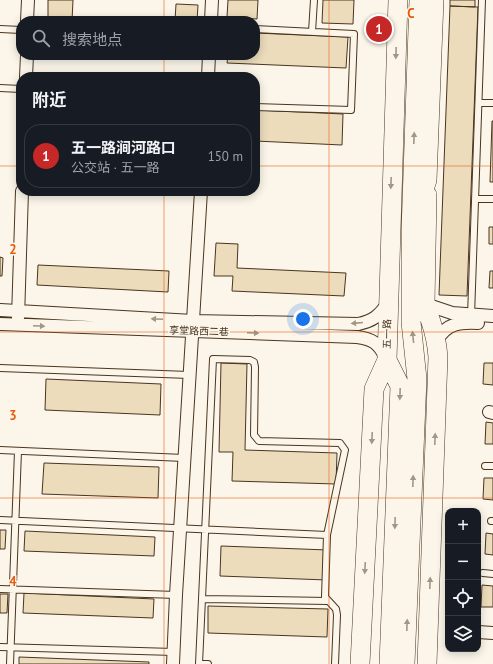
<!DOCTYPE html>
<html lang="zh">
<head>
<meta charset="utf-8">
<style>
  :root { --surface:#171b24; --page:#242831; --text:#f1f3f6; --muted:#9ea1a6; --line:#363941; --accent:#c62828 }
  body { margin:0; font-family:"PT Sans","Noto Sans SC",sans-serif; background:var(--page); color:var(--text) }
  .controls { position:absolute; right:12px; bottom:12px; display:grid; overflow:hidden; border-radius:8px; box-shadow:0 2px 10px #0003 }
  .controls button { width:36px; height:36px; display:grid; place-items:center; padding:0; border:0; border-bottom:1px solid var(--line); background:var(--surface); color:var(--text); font:20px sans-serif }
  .you { position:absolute; left:303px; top:319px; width:14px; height:14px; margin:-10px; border:3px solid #fff; border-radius:50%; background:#1a73e8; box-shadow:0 0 0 6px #1a73e833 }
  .badge { display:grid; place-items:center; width:26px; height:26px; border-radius:50%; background:var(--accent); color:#fff; font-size:13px; font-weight:700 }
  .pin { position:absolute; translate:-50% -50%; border:2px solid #fff; box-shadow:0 1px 4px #0006 }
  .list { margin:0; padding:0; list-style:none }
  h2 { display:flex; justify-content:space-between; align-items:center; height:52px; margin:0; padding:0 16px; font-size:17px }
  h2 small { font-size:13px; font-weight:400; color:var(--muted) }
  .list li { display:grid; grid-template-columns:26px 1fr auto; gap:12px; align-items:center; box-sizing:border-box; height:64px; margin:0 8px 8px; padding:0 8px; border:1px solid var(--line); border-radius:16px }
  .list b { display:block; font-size:15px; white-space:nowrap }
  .list p { margin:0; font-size:13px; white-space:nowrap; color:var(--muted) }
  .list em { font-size:13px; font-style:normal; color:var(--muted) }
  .icon { flex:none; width:22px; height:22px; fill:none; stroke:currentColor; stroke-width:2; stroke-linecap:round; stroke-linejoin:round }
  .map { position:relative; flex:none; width:493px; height:664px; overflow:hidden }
  .search { position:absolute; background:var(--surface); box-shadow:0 2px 10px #0003; left:16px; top:16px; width:244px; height:44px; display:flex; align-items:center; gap:10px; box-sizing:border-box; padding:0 14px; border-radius:16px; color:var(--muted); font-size:15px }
  .panel { position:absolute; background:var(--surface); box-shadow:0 2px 10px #0003; left:16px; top:72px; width:244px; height:124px; border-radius:16px }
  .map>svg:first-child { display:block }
  .building { fill:#ecdcbc; stroke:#4a3520 }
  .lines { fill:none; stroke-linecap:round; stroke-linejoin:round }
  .lane-casing { stroke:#4a3520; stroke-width:8 }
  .street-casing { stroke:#4a3520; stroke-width:14 }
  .primary-casing { stroke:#4a3520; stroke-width:20 }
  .lane { stroke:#fbf6e9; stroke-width:6 }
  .street { stroke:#fbf6e9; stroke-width:12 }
  .primary { stroke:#fbf6e9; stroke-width:19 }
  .oneway { fill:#a29684 }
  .grid { fill:none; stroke:#e8590c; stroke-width:1; stroke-opacity:0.55 }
  .labels { text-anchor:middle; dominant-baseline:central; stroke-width:3; stroke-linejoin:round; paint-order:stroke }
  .street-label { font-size:10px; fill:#4a3520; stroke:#fbf6e9 }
  .grid-label { font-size:13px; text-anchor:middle; font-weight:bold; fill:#e8590c; stroke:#fbf6e9; stroke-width:3; stroke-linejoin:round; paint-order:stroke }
</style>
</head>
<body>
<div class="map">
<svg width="493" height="664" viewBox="0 0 493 664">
  <rect width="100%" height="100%" fill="#fbf6e9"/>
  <path class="building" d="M48,0h25l-1,21h-24z
    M228,0h30l-1,19 -30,-2z
    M323,0h31l-1,24 -31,-1z
    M450,0h25v7l-25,-1z
    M176,4l22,1 -1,16h-22z
    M450,6l28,1 -11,289 -28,-1z
    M255,33l93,4 -2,31 -119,-5 1,-8h27z
    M133,55h44v2z
    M255,110l88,4 -1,31 -87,-4z
    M492,121h1v61h-3z
    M489,227h4v17h-4z
    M216,243l22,1 -1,24 109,5 -2,23 -112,-5 1,-15h-19z
    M0,257l3,1 -1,18h-2z
    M38,265l131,6 -1,21 -131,-7z
    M490,271h3v17h-4z
    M221,363l26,1 -2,86 92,3 -1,31 -104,-3 1,-29h-14z
    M484,363h9v22l-10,-1z
    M46,379l115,5 -1,31 -115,-5z
    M486,422l7,1v21h-8z
    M44,463l115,4 -1,31 -116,-4z
    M484,478h9v22l-10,-1z
    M0,530h6l-1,19h-5z
    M25,531l130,6 -1,19 -130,-5z
    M486,533l7,1v21l-8,-1z
    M221,546l107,4 -1,30 -107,-4z
    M482,585l11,1v21h-12z
    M24,593l130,6 -1,19 -130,-5z
    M0,594h8l-1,19h-7z
    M208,606l120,3 -1,28 -119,-4z
    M19,657l130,5v2h-130z"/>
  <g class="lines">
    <g class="lane-casing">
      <path id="lane" d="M0,29l21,1
        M255,29l99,5 -3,76 -96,-3
        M312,32l2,-32
        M0,88l21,1
        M479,103h14
        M475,199h18
        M471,316l11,-316
        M0,368l189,7
        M0,450l184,8
        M485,466h8
        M0,520l327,15
        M491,521h2
        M483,573l10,1
        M0,589l176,6
        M202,599l126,2
        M0,647l174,5
        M10,664l8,-213
        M199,664l14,-305 37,1 4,2 1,5 -1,68 5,6 81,2 5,7 -18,85 -2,62 11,12 1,6 -2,49
        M199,664h9"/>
    </g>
    <g class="street-casing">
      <path id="street" d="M27,21l1,-21
        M211,21l1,-21
        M26,77l1,-22
        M208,77l1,-22
        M425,304l27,9 41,3
        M0,310l193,11 165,3c15,-3 21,-8 30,-21
        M18,318l4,-127
        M0,324l357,13c15,2 22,6 28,20
        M437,340c10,-17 23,-18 41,-17
        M489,412l4,1
        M478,632l15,1
        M173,664l3,-69 25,-404"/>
    </g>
    <g class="primary-casing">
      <path id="primary" d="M417,211l10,-31 7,-180
        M411,280c15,24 25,48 27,77l-11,307
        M425,304l2,-109
        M360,664l14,-275 13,-29
        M389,664l11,-278 -13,-26 11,-360
        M405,664l12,-285 -6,-57v-91l8,-231"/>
    </g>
    <use href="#lane" class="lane"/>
    <use href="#street" class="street"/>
    <use href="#primary" class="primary"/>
  </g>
  <defs><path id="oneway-solid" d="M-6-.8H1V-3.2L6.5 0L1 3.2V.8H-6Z"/></defs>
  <g class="oneway">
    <use href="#oneway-solid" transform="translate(396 53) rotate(92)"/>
    <use href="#oneway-solid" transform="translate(414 138) rotate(-88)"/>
    <use href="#oneway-solid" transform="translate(391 183) rotate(92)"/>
    <use href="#oneway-solid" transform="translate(157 319) rotate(-177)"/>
    <use href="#oneway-solid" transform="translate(357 323) rotate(175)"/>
    <use href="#oneway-solid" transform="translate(39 326) rotate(2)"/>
    <use href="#oneway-solid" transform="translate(253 333) rotate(2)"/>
    <use href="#oneway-solid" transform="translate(413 337) rotate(-96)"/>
    <use href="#oneway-solid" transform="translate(400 394) rotate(92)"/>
    <use href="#oneway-solid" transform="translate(372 438) rotate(92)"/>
    <use href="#oneway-solid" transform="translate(435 439) rotate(-88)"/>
    <use href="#oneway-solid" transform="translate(413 481) rotate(-88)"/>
    <use href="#oneway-solid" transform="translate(395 523) rotate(92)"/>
    <use href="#oneway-solid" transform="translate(365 568) rotate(93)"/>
    <use href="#oneway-solid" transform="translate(430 583) rotate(-88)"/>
    <use href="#oneway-solid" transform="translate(407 625) rotate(-88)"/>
  </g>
  <path class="grid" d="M164,0v21M329,0v664M164,55v22M0,166h21M255,166h238M164,191v473M0,332h493M0,498h493"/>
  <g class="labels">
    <g class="street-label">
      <text transform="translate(199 331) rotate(2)">享堂路西二巷</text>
      <text transform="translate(387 334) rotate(-89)">五一路</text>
    </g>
  </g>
  <g class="grid-label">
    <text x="411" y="18">C</text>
    <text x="13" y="254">2</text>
    <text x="13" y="420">3</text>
    <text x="13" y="586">4</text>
  </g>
</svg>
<div class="controls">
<button>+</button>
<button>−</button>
<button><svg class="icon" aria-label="locate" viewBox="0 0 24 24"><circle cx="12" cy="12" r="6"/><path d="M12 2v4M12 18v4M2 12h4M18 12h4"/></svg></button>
<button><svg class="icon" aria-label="layers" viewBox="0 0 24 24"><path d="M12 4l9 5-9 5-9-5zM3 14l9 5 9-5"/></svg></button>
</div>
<div class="you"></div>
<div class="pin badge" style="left:379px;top:29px">1</div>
<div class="search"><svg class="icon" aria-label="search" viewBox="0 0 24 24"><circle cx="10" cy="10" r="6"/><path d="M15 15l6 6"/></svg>搜索地点</div>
<section class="panel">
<h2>附近<small></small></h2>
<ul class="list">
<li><span class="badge">1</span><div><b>五一路涧河路口</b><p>公交站 · 五一路</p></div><em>150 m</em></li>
</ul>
</section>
</div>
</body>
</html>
